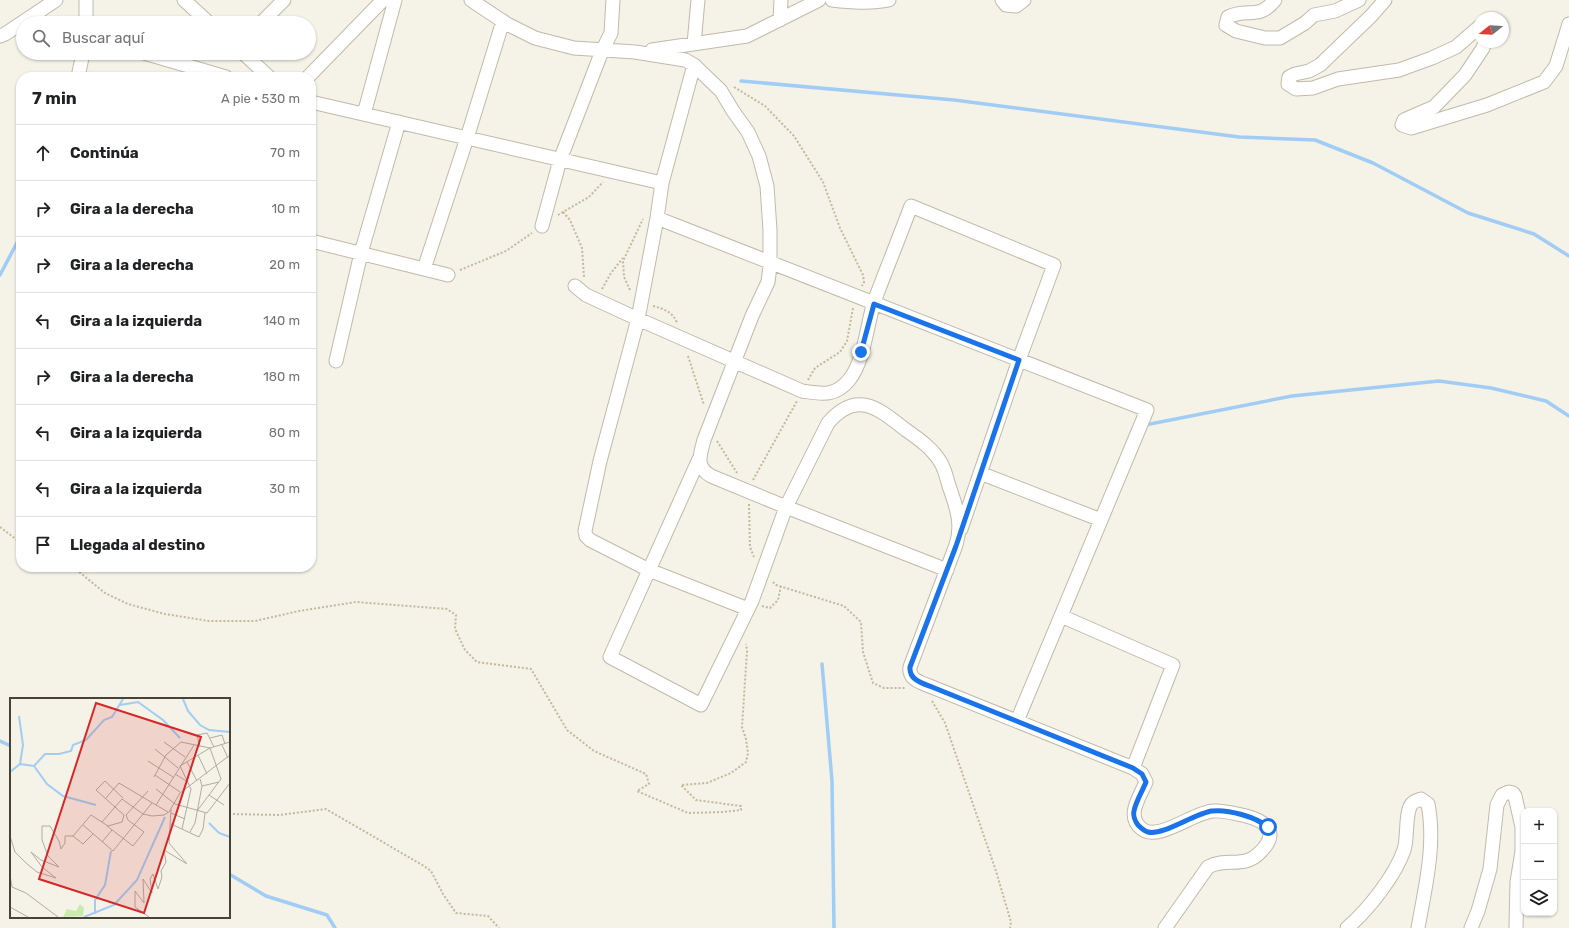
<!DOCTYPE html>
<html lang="es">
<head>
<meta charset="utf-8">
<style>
  :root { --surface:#fff; --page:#f2f2f2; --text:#202124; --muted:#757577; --line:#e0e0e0 }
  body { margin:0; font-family:Rubik,sans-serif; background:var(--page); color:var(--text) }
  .controls { position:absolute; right:12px; bottom:12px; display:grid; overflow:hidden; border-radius:8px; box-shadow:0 1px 3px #0004 }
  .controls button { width:36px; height:36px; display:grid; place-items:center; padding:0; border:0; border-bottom:1px solid var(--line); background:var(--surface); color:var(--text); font:20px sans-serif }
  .compass { position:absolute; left:1473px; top:12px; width:36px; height:36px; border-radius:50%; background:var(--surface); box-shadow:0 1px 3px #0004; rotate:252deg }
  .stop { position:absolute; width:12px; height:12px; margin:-9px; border:3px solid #1a73e8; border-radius:50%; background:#fff }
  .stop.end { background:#1a73e8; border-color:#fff; box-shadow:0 1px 4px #0008 }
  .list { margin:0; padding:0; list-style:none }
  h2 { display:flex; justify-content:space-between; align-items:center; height:52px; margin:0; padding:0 16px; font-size:17px }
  h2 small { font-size:13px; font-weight:400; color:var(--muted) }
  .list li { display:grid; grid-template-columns:26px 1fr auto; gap:12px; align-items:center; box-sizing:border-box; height:56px; padding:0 16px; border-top:1px solid var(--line) }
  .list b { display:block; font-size:15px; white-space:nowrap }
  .list em { font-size:13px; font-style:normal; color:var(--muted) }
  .icon { flex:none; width:22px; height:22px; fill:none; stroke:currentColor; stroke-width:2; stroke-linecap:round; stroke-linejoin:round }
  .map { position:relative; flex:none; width:1569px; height:928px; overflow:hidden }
  .search { position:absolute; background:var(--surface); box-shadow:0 1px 3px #0004; left:16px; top:16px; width:300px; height:44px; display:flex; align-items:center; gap:10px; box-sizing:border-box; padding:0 14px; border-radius:22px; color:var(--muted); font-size:15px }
  .panel { position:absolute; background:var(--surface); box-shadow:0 1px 3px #0004; left:16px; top:72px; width:300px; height:500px; border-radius:16px }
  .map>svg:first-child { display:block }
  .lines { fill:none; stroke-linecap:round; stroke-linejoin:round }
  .stream { stroke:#a1cdf4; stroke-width:3.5 }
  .street-casing { stroke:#c1baaa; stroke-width:15 }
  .path { stroke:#c3b89a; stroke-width:2; stroke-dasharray:2 2; stroke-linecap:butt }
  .street { stroke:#fff; stroke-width:13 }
  .route { stroke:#1a73e8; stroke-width:5 }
  .inset-river { fill:none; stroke:#a1cdf4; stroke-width:2 }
  .inset-road { fill:none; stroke:#b0aca1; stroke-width:1 }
  .view { fill:#d62828; fill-opacity:0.15; stroke:#d62828; stroke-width:2 }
  .inset-edge { fill:none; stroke:#494336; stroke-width:2 }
</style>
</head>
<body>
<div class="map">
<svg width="1569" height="928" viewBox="0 0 1569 928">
  <rect width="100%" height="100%" fill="#f5f2e8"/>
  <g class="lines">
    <path class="stream" d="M741,81l213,19 285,37 76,3 58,23 95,50 66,21 35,22
      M0,275l21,-40
      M1145,425l147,-29 147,-15 52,7 55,13 23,15
      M822,664l10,117 2,147
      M0,741l11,5
      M229,874l37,22 61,19 8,13"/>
    <g class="street-casing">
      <path id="street" d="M86,0v23
        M184,0l25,23
        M471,0l36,24 28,14 39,10 61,4 50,8 9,5 27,26 12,20 15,21 11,24 8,30 3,44v36l-2,16 -16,34 -48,124c-4,15 -9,27 7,36l75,31 42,-84c29,-34 51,-14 78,7 13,9 27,19 35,33 4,7 6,16 8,23 7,20 14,38 7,59l-46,122c-2,13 12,16 22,20l201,81 9,6 4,8c-6,15 -21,34 -4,47 16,13 52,-17 71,-18 11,-1 23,3 33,5 8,2 19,6 23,14 2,5 1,9 -2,14 -21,30 -37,11 -59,23l-43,61
        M832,0c18,2 38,4 57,0
        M1002,0l4,5 10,1 8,-6
        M1275,0c-17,21 -27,7 -47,17l-2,8 10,6 29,7h15l25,-15 9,-8 21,-4 24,-11
        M1385,0l-14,16 -51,49 -11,6 -14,3 -6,3 -1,7 8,5 17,-1 25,-9 61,-9 33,-12 24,-11 23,-20
        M780,20l1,-20
        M261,23l23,-23
        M0,36l5,-2 51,-34
        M1485,42l-2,6 -18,27 -31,32 -30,13 -2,5 9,3 76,-23 57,-23 12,-16 13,-42
        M694,44l4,-44
        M652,50l95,-14 72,-36
        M144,53l82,24
        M243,53l26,24
        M78,77l5,-24
        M308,77l75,-77
        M311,102l351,81 -5,35 -19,101 -38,142 -15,70 1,5 4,4 59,30 99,39
        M364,114l31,-114
        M662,183l32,-118
        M657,218l490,192 -130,311
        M542,226l18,-66 42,-109 9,-18 2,-33
        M311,241l137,34
        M424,269l43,-131 36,-117
        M575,286l11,9 52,24 164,72c20,3 33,6 47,-11 15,-18 18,-55 25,-78 12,-32 25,-64 37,-96l143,59 -35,95 -58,169
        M336,361l25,-108 38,-131
        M699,459l-89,198 91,48 51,-104 34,-94 161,63
        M980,473l121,47
        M1061,616l112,49 -40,103
        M1347,928c21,-18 48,-52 57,-78 4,-12 1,-36 7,-45 2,-4 7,-5 10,-6l7,5c8,41 -3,84 -10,124
        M1471,928l7,-17 12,-42 7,-64 5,-10 7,-3 4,1 2,3 7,31v24l-5,31 -1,46"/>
    </g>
    <path class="path" d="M734,87l31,19 29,30 29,46 17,46 23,47 1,7 -2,4
      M563,212l7,8 12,28 2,29
      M558,215l31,-18 14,-15
      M460,270l46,-19 26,-18
      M602,289l9,-16 12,-15
      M630,290l-6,-13 -1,-16 20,-42
      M653,306c11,3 20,6 24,17
      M688,356l16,49
      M808,380l7,-12 25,-16 7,-11 6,-33
      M717,441l20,32
      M753,480l44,-79
      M749,504l1,43 4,10
      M0,527l21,16
      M73,567l32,26 23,11 37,10 44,7h46l44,-10 57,-9 91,7 9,6 -1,14 10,21 12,12 54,7 36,61 27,21 52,23 3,10 -12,7 51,22 35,-1 18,-2v-4l-45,-6 -15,-15 26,-2 24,-10 15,-11 2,-9 -2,-14 -4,-12 5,-76 -1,-7
      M773,582l3,3 68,21 17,16 2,30 10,31 11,5h22
      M762,606l8,2 8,-8 3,-14
      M932,701l13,22 51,148 15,51 -1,6
      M229,814l51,1 46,-6 98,57 7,5 12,23 13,19 32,3 11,12"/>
    <use href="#street" class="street"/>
  </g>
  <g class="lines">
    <path class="route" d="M861,352l13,-48 145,56 -63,186 -46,121c-1,13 12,16 22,20l201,81 9,6 4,8c-4,10 -10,19 -12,29 -1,4 1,10 4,14 3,3 6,6 10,7 15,4 47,-19 64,-21 16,-2 44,6 56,16"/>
  </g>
  <g transform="translate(10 698)">
    <rect width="220" height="220" fill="#f5f2e8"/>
    <path d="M70,206l4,4 -1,8 -20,1 4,-8 9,2z" fill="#cbebae"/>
    <path class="inset-river" d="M173,1l5,12 12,14 9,5 21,2M110,7l18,-3 25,18 17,18M9,18l4,29 -3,19M24,68l13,18 16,12 33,9M0,74l10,-8 14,2 11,-12h14l12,-3 2,-6 13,-5 18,-20 8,-3 11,-18M199,125l10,10 11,4M85,216v-14l10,-15 6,-34M74,219l30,-12 23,-25 28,-63"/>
    <path class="inset-road" d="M200,40l12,-3 3,9M154,44l21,15M212,47l6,13M190,49l-3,-12 10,-2 7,14M145,51l23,19M188,57l9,19M138,63l25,16M177,64l10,19M165,76l13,8M145,77l25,17M144,79l12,-22 15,-13 29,6 20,-6M192,88l17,-4M146,91l19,15 32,9 23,-30M199,97l15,10M95,101l14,-16 37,22 38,-60M146,107l12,7M161,115l14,6M92,124l13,-15 -19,-17 9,-9 18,17M161,126l28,13 4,-8 2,-16M73,127l30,26 39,-48M97,128l26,20 11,-14 -16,-12 -2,-5 22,-24M172,131l9,-40 -11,-23 30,-18 11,31 -24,32M180,134l5,-9 7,-37 -2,-7M0,138l5,16 11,11 11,9 19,6 -14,-11 -11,-15 10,8 18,7 -11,-11 -6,-16v-14h8l9,15 2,8 4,-6v-7h8l18,-21 17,11 14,-4 2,-7 -9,-8 7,-8 21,15 9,2 12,-1 5,-3 11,-19 50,-38M63,138l10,8 10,-10M92,144l10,-12M0,177l2,12 14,6 32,24M0,209l18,10M139,219l-14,-10v-16l9,12 -1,-24 9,14 -2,-14 3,-5 5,15 4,-12 -1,-6 5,-9 -2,-12 23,14 -18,-21 2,-34"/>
    <path class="view" d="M86,5l105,34 -57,176 -105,-34z"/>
    <rect width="220" height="220" class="inset-edge"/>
  </g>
</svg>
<div class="controls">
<button>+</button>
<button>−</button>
<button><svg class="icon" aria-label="layers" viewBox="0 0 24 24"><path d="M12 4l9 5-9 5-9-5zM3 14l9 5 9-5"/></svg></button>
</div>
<svg class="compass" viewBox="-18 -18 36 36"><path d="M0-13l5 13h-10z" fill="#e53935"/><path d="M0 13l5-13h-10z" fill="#757577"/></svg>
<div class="stop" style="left:1268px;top:827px"></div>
<div class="stop end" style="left:861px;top:352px"></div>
<div class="search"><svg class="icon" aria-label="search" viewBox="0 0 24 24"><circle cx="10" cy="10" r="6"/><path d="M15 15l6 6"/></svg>Buscar aquí</div>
<section class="panel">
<h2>7 min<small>A pie · 530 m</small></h2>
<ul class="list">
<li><svg class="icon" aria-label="ahead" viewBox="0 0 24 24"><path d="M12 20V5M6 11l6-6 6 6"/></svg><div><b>Continúa</b></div><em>70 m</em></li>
<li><svg class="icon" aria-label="right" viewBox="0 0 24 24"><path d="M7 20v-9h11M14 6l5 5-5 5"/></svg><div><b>Gira a la derecha</b></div><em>10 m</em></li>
<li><svg class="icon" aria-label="right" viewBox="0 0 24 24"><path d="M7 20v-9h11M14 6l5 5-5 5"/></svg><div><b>Gira a la derecha</b></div><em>20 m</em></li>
<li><svg class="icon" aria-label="left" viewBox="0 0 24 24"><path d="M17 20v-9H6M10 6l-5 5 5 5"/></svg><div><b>Gira a la izquierda</b></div><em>140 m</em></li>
<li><svg class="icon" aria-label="right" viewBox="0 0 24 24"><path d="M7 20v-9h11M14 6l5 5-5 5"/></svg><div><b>Gira a la derecha</b></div><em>180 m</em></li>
<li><svg class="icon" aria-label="left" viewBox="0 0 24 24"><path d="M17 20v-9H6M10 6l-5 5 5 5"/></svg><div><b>Gira a la izquierda</b></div><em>80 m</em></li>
<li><svg class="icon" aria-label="left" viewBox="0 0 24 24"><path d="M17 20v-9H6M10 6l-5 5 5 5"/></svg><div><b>Gira a la izquierda</b></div><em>30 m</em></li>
<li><svg class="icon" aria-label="arrive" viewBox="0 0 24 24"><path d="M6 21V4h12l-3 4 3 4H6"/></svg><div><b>Llegada al destino</b></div></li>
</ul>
</section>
</div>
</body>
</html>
